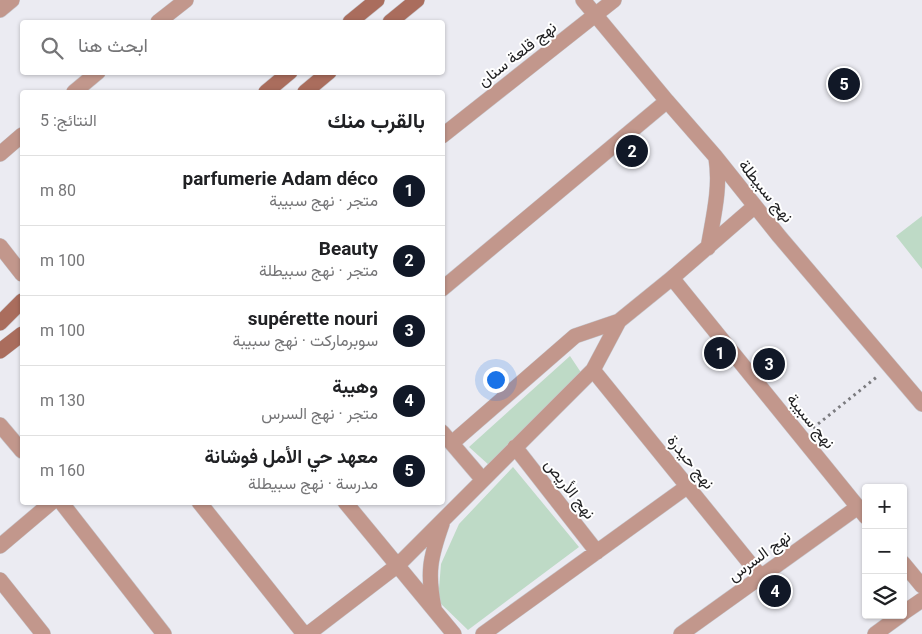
<!DOCTYPE html>
<html lang="ar">
<head>
<meta charset="utf-8">
<style>
  :root { --surface:#fff; --page:#f2f2f2; --text:#202124; --muted:#757577; --line:#e0e0e0; --accent:#111827 }
  body { margin:0; font-family:Roboto,Vazirmatn,sans-serif; background:var(--page); color:var(--text); direction:rtl }
  .controls { position:absolute; right:15px; bottom:15px; display:grid; overflow:hidden; border-radius:5px; box-shadow:0 1px 4px #0004 }
  .controls button { width:45px; height:45px; display:grid; place-items:center; padding:0; border:0; border-bottom:1px solid var(--line); background:var(--surface); color:var(--text); font:25px sans-serif }
  .you { position:absolute; left:495px; top:379px; width:18px; height:18px; margin:-12px; border:4px solid #fff; border-radius:50%; background:#1a73e8; box-shadow:0 0 0 8px #1a73e833 }
  .badge { display:grid; place-items:center; width:32px; height:32px; border-radius:50%; background:var(--accent); color:#fff; font-size:16px; font-weight:700 }
  .pin { position:absolute; translate:-50% -50%; border:2px solid #fff; box-shadow:0 1px 5px #0006 }
  .list { margin:0; padding:0; list-style:none }
  h2 { display:flex; justify-content:space-between; align-items:center; height:65px; margin:0; padding:0 20px; font-size:21px }
  h2 small { font-size:16px; font-weight:400; color:var(--muted) }
  .list li { display:grid; grid-template-columns:32px 1fr auto; gap:15px; align-items:center; box-sizing:border-box; height:70px; padding:0 20px; border-top:1px solid var(--line) }
  .list b { display:block; font-size:19px; white-space:nowrap }
  .list p { margin:0; font-size:16px; white-space:nowrap; color:var(--muted) }
  .list em { font-size:16px; font-style:normal; color:var(--muted) }
  .icon { flex:none; width:28px; height:28px; fill:none; stroke:currentColor; stroke-width:2; stroke-linecap:round; stroke-linejoin:round }
  .map { position:relative; flex:none; width:922px; height:634px; overflow:hidden; direction:ltr }
  .search { position:absolute; background:var(--surface); box-shadow:0 1px 4px #0004; left:20px; top:20px; width:425px; height:55px; display:flex; align-items:center; gap:12px; box-sizing:border-box; padding:0 18px; border-radius:5px; color:var(--muted); font-size:19px }
  .panel { position:absolute; background:var(--surface); box-shadow:0 1px 4px #0004; left:20px; top:90px; width:425px; height:415px; border-radius:5px; direction:rtl }
  .map>svg:first-child { display:block }
  .green { fill:#bedac6 }
  .lines { fill:none; stroke-linecap:round; stroke-linejoin:round }
  .street-casing { stroke:#c6c6cc; stroke-width:16 }
  .secondary-casing { stroke:#c6c6cc; stroke-width:16 }
  .path { stroke:#7b7b7f; stroke-width:3; stroke-dasharray:2.5 4; stroke-linecap:butt }
  .street { stroke:#c2978c; stroke-width:15 }
  .secondary { stroke:#aa6d5d; stroke-width:15 }
  .labels { text-anchor:middle; dominant-baseline:central; stroke-width:4; stroke-linejoin:round; paint-order:stroke }
  .street-label { font-size:16px; fill:#1e1e20; stroke:#fff }
</style>
</head>
<body>
<div class="map">
<svg width="922" height="634" viewBox="0 0 922 634">
  <rect width="100%" height="100%" fill="#ebebf2"/>
  <path class="green" d="M922,216v53l-26,-33z
    M570,356l12,18 -92,92 -21,-19z
    M513,467l66,80 -111,83 -30,-29 3,-37 18,-40z"/>
  <g class="lines">
    <g class="street-casing">
      <path id="street" d="M583,0l84,101 48,55 64,80 143,168
        M0,10l12,-10
        M158,22l28,-22
        M74,92l24,-20
        M442,136l172,-136
        M0,154l22,-19
        M0,246l22,28
        M708,248c5,-30 13,-60 8,-90
        M672,278l194,239
        M442,289l225,-188
        M593,370l168,207
        M0,425l22,26
        M442,432l41,48
        M452,443l123,-107 44,-15 53,-43 83,-72
        M515,447l82,105
        M61,502l103,132
        M199,502l105,132
        M345,502l109,132
        M0,546l52,-44
        M903,563l19,23
        M0,580l43,54
        M434,608c-7,-35 -4,-50 8,-84
        M903,613l19,-13
        M308,634l90,-69 195,-195 26,-49
        M483,634l205,-148
        M681,634l177,-127
        M875,634l26,-19"/>
    </g>
    <g class="secondary-casing">
      <path id="secondary" d="M350,22l27,-22
        M390,22l27,-22
        M266,92l24,-20
        M305,92l24,-20
        M0,323l22,-22
        M0,351l22,-17"/>
    </g>
    <path class="path" d="M813,428l65,-52"/>
    <use href="#street" class="street"/>
    <use href="#secondary" class="secondary"/>
  </g>
  <g class="labels">
    <g class="street-label">
      <text transform="translate(517 54) rotate(-38)">نهج قلعة سنان</text>
      <text transform="translate(766 191) rotate(51)">نهج سبيطلة</text>
      <text transform="translate(811 421) rotate(51)">نهج سبيبة</text>
      <text transform="translate(691 462) rotate(51)">نهج حيدرة</text>
      <text transform="translate(570 489) rotate(52)">نهج الأريص</text>
      <text transform="translate(759 556) rotate(-36)">نهج السرس</text>
    </g>
  </g>
</svg>
<div class="controls">
<button>+</button>
<button>−</button>
<button><svg class="icon" aria-label="layers" viewBox="0 0 24 24"><path d="M12 4l9 5-9 5-9-5zM3 14l9 5 9-5"/></svg></button>
</div>
<div class="you"></div>
<div class="pin badge" style="left:720px;top:353px">1</div>
<div class="pin badge" style="left:632px;top:151px">2</div>
<div class="pin badge" style="left:769px;top:364px">3</div>
<div class="pin badge" style="left:775px;top:591px">4</div>
<div class="pin badge" style="left:844px;top:84px">5</div>
<div class="search"><svg class="icon" aria-label="search" viewBox="0 0 24 24"><circle cx="10" cy="10" r="6"/><path d="M15 15l6 6"/></svg>ابحث هنا</div>
<section class="panel">
<h2>بالقرب منك<small>النتائج: 5</small></h2>
<ul class="list">
<li><span class="badge">1</span><div><b>parfumerie Adam déco</b><p>متجر · نهج سبيبة</p></div><em>80 m</em></li>
<li><span class="badge">2</span><div><b>Beauty</b><p>متجر · نهج سبيطلة</p></div><em>100 m</em></li>
<li><span class="badge">3</span><div><b>supérette nouri</b><p>سوبرماركت · نهج سبيبة</p></div><em>100 m</em></li>
<li><span class="badge">4</span><div><b>وهيبة</b><p>متجر · نهج السرس</p></div><em>130 m</em></li>
<li><span class="badge">5</span><div><b>معهد حي الأمل فوشانة</b><p>مدرسة · نهج سبيطلة</p></div><em>160 m</em></li>
</ul>
</section>
</div>
</body>
</html>
